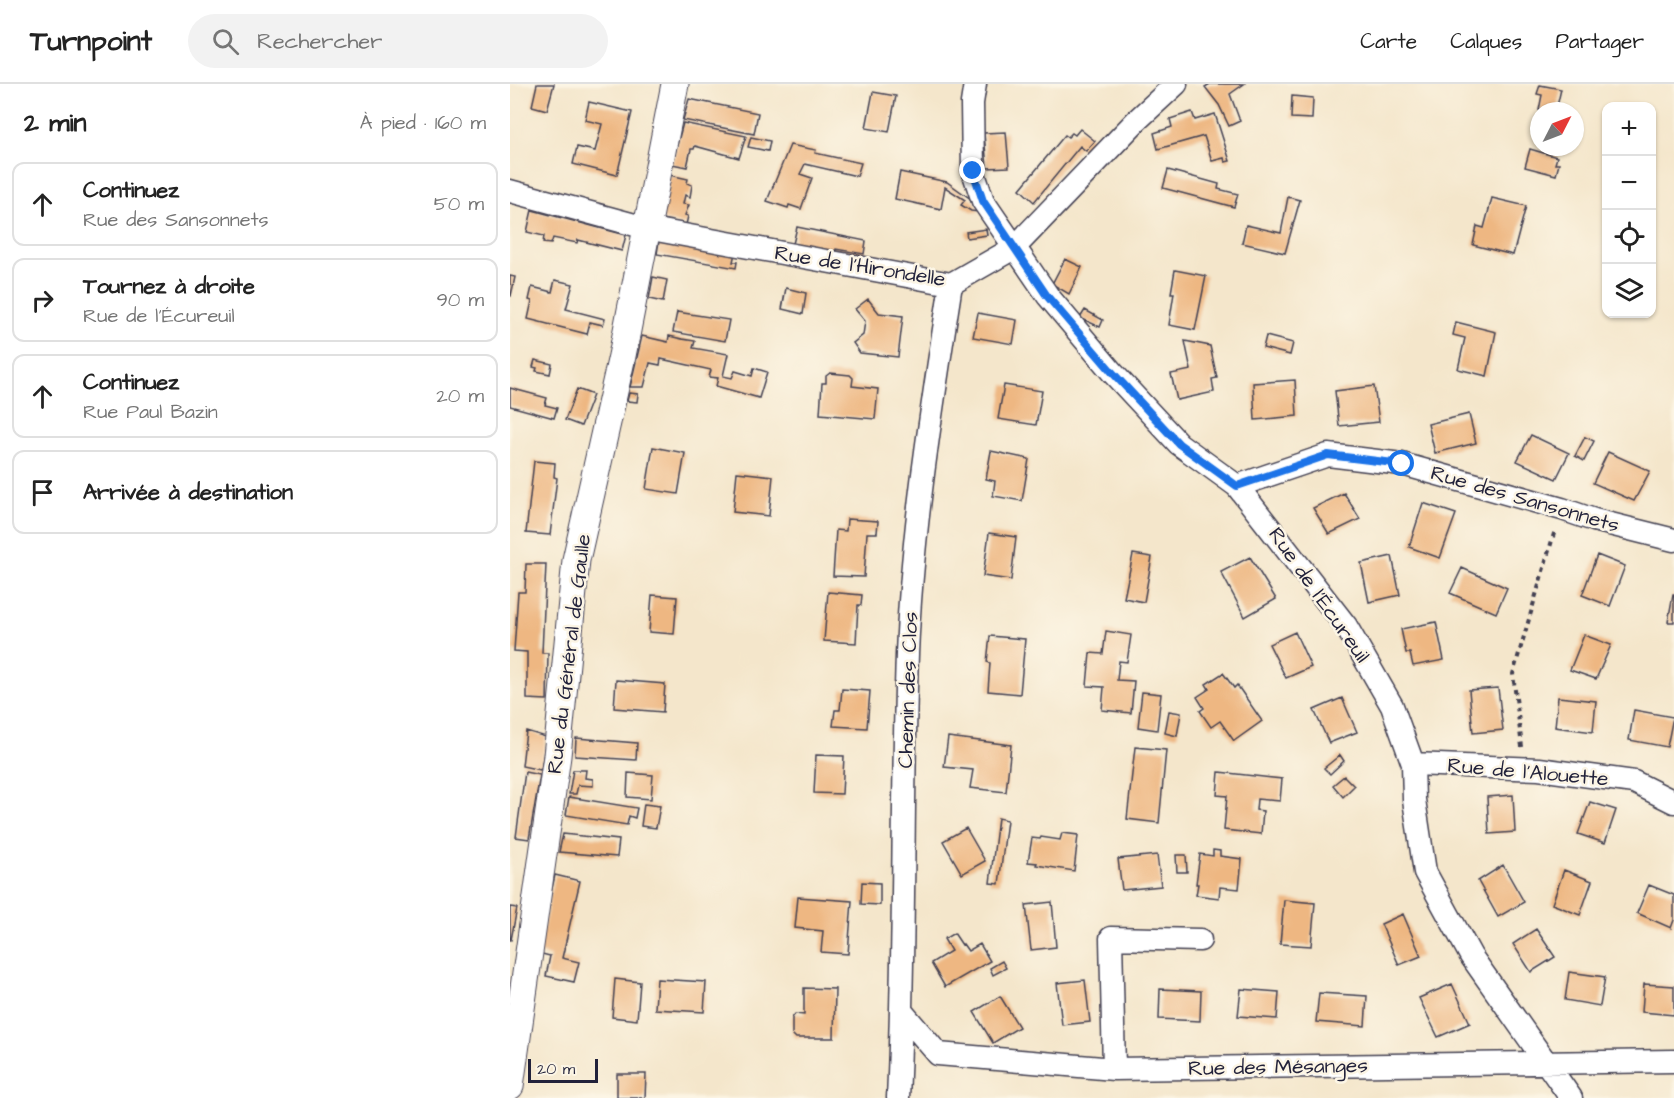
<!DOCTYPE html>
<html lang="fr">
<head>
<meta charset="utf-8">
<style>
  :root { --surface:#fff; --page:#f2f2f2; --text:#222; --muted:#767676; --line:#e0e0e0 }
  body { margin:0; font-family:"Architects Daughter",sans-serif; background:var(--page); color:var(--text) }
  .controls { position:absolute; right:18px; top:18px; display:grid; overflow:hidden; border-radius:12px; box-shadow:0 2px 4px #0004 }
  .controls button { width:54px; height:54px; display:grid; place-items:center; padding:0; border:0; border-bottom:2px solid var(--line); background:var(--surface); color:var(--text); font:30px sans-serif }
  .compass { position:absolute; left:1020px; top:18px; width:54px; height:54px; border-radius:50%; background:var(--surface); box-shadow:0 2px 4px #0004; rotate:48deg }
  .scale { position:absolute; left:18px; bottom:15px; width:70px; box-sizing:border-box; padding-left:6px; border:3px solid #22223b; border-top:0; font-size:16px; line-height:21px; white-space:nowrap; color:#22223b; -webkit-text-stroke:4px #fcf5e5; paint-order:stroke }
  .stop { position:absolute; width:18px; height:18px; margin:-14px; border:4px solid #1a73e8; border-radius:50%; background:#fff }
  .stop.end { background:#1a73e8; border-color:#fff; box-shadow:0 2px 6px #0008 }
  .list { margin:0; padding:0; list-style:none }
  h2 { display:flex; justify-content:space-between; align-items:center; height:78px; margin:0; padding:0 24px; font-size:26px }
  h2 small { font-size:20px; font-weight:400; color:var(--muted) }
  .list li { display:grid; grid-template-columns:39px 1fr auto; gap:18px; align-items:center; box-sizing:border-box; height:84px; margin:0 12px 12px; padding:0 12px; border:2px solid var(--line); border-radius:12px }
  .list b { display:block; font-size:22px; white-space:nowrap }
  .list p { margin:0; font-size:20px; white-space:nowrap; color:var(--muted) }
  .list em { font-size:20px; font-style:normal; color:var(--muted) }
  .icon { flex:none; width:33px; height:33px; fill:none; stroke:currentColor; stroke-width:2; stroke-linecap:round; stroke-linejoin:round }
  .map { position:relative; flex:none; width:1164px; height:1014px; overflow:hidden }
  header { display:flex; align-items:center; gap:36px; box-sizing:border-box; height:84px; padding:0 30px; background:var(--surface); border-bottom:2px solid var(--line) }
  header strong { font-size:28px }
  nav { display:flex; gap:33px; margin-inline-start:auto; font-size:21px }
  .search { width:420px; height:54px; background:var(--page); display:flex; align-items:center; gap:15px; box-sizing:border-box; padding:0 21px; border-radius:33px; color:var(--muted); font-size:22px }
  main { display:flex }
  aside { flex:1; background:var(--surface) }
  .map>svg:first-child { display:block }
  .building { fill:#eeb782 }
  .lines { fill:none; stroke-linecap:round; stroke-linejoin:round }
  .minor-casing { stroke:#423f51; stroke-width:25 }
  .tertiary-casing { stroke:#423f51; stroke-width:29 }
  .path { stroke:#423f51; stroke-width:4; stroke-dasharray:4.5 4.5; stroke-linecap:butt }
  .minor { stroke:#fff; stroke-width:22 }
  .tertiary { stroke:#fff; stroke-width:27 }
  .route { stroke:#1a73e8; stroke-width:8 }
  .labels { text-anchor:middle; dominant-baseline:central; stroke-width:5; stroke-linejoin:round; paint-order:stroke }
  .street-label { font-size:21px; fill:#22223b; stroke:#fcf5e5 }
</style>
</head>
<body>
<header>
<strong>Turnpoint</strong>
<div class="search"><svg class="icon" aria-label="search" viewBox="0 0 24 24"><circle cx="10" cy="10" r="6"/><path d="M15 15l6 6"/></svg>Rechercher</div>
<nav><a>Carte</a><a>Calques</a><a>Partager</a></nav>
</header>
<main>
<aside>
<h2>2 min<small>À pied · 160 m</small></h2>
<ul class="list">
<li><svg class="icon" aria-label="ahead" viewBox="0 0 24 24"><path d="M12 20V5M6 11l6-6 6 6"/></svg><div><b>Continuez</b><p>Rue des Sansonnets</p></div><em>50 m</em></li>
<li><svg class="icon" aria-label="right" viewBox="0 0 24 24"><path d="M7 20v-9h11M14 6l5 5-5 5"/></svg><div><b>Tournez à droite</b><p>Rue de l'Écureuil</p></div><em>90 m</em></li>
<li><svg class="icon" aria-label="ahead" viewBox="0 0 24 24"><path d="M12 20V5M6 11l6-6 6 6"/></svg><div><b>Continuez</b><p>Rue Paul Bazin</p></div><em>20 m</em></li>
<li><svg class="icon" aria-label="arrive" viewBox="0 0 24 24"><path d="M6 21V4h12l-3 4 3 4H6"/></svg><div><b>Arrivée à destination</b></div></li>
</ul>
</aside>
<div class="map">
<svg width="1164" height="1014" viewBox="0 0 1164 1014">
  <rect width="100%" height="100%" fill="#fcf5e5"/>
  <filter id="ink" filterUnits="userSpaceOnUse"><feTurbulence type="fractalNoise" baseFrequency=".0167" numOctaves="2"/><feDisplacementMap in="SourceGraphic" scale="12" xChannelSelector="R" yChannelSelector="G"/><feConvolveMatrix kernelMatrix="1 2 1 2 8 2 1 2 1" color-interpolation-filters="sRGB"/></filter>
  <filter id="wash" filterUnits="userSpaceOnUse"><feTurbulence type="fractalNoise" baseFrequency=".008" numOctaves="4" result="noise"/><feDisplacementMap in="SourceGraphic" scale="24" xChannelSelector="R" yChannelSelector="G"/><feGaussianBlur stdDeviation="1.35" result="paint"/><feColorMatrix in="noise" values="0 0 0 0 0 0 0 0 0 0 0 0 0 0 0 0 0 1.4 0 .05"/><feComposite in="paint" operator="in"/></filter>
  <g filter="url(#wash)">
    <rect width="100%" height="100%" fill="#f4e6cb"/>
    <g id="blocks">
      <path class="building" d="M27,0h17l-7,26 -15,-4z
        M700,0h34l-14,10 10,27 -11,5 -10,-21 -14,-18z
        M1030,1l21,4 -5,22 -17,-1 3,-15 -5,-1z
        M363,8l23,4 -7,36 -23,-4z
        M782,12l21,2 -1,21 -21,-1z
        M179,15l69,14 -4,21 -71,-14z
        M79,18l43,10 -15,63 -44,-11 4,-17 18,4 7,-27 -17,-4z
        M682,28l3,8 20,-6 15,47 -5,1 -1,-4 -12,3 -8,-25 -46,13 -4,-16 18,-6 -2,-8z
        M173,39l63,13 -7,22 -44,-12 -1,3h-3l-4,18 -15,-3z
        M570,45l15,12 -9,10 -6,-5 -46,56 -14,-13 45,-54 3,2 4,-4 3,2z
        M496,48l3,35 -22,1 -3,-35z
        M241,53l19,4 -2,10 -20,-4z
        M280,61l26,5 -1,3 46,10 -4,13 -52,-12 -5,10 12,4 -11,31 -12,-4 -1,3 -21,-7z
        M1020,65l27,8 -2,7h4l-3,11 -31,-8z
        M658,86l51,14 -1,5 20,5 -4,13 -71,-19z
        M390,88l47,10 28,20 4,10 -8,-1 -10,-6 4,-5 -20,-13 -4,22 -46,-10z
        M160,91l18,4 -1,4 5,2 -2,12 -5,-2 -2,9 6,1 -4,10 3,1 -2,9 -22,-5 -3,-3z
        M778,113l12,3 -15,53 -43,-10 4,-18 35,8z
        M982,114l34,8 -13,49 -40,-10 4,-19 7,2z
        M22,126l94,25 -4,16 -44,-11 -1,3 -24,-5 -2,6 -8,-1 1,-7 -17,-4z
        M287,143l69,14 -2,13 -28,-5 -1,3 -42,-8z
        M476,145l1,6 -20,3 -1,-6z
        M150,151l76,13 -3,14h4l-1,6 -79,-14z
        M555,175l17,8 -13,27 -17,-10z
        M665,186l31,6 -11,54 -26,-5 5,-32h-3z
        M0,192l5,1 -4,19h-1z
        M143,193l14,3 -4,22 -14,-3z
        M45,196l18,4 -7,25 39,10 -2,6 -13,-3 -3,12 -59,-15 4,-18 -3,-1 3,-13 20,5z
        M276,204l20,5 -3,21 -21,-5z
        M358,215l11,14 24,3 -5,41 -38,-4 -7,-10 10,-8 2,-14 -10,-12z
        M575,226l18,10 -3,7 -20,-9z
        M167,228l52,8 -4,21 -52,-9z
        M468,229l39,7 -4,24 -40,-7z
        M946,238l40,10 -9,44 -29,-7 7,-31 -12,-3z
        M132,252l26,6 1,-6 13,3 13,2 -2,7 35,6 -5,22 9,2 3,-7 17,5 2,-8 13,4 -8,26 -43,-12 2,-8 -9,-1 2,-7 -50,-11 -1,6 -10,-2 -6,24h-14z
        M756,252l27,7 -3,12 -27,-7z
        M675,257l25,5 7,32 -5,1 2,13 -37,8 -6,-26 20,-4z
        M25,276l17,4 -2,10 -14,-3 1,-3 -4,-1z
        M320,289l20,2 3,3 -1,8 26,3 -3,30 -55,-5 2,-31h4v-7z
        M785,296l2,36 -42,4 -2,-37z
        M494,301l38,6 -6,34 -38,-6z
        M864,302l5,36 -40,4 -4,-35z
        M0,304l37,10 -2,7 12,3 -3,10 -44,-12z
        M67,305l16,6 -12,31 -16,-6z
        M119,309l9,1 -1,8 -10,-1z
        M959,330l7,29 -41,10 -7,-29z
        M1021,351l38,18 -13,26 -39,-18z
        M1075,353l9,4 -10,20 -9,-5z
        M143,363l32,6 -7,41 -32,-5z
        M481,367l38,8 -7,42 -29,-5 2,-15 -9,-2z
        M1098,368l42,19 -16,30 -41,-18z
        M24,377l21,2 -1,14 3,1 -7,57 -24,-2z
        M227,388l36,4 -4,40 -36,-4z
        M834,409l16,26 -31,15 -16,-26z
        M913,419l33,11 -16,44 -31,-11z
        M337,435l31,2 -1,12h-10l-3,44 -31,-1 3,-46 10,1z
        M479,449l27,4 -5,43 -28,-4z
        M623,470l19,3 -8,45 -20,-4z
        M1087,471l28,11 -15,40 -28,-11z
        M882,472l8,39 -31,7 -8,-39z
        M740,473l26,42 -31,18 -24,-45z
        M16,480h20l-4,89h6l-1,47 -20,-1v-47l-13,-1 4,-59h7z
        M952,484l45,20 -11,25 -46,-20z
        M318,508l34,3 -1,10h-3l-2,38 -32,-2z
        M1163,510h1v28h-6z
        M142,511l25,2 -3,37 -25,-2z
        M926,538l8,38 -31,6 -3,-13h-4l-5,-24z
        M596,547l25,4 -4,27 -8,-1 -2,19 17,1 -3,32 -29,-3 2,-23 -17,-1 3,-33 13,1z
        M785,548l16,35 -25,11 -17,-34z
        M1074,551l27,10 -15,34 -26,-9z
        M480,552l35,3 -5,55 -32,-3 2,-28 -3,-1z
        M713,589l11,15 3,-3 25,36 -28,20 -14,-20 -9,6 -11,-16 4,-3 -7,-11 12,-8 -3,-5z
        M106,596l49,4 -2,28 -49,-4z
        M988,604l5,42 -30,3 -4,-43z
        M332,605l28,2 -3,37 -34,-2 2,-16h5z
        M632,608l19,2 -4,36 -19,-3z
        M1048,613l38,4 -3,31 -38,-5z
        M832,614l15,34 -28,11 -15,-33z
        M1124,626l39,7 -6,30 -38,-7z
        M659,627l12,2 -4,23 -12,-3z
        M16,647l20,6 -5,33 -19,-4z
        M438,653l63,8 -5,47 -36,-4 3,-18 -29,-3z
        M66,654l61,5 -1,17 -61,-4z
        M625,663l31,3 -7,73 -32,-4z
        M306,671l28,1 -2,38 -28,-1z
        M830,671l4,6 -14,13 -6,-6z
        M63,686h13l-1,8 8,1v7l-15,-1 -2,9h-7z
        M15,688l15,3 -11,64 -13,-2z
        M709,688l63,7 -2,22 -23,-2 -1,11 7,1 -2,23 -37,-4 3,-34 -10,-1z
        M118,689l25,2 -2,24 -24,-2z
        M834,692l10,10 -11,11 -10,-12z
        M1003,711l2,37 -26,2 -2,-37z
        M59,713l68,11 -2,10 -6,-2 -2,9 -61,-10z
        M1080,718l26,8 -11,33 -27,-9z
        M134,720l16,2 -4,22 -15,-2z
        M488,734l9,2 -8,64 -9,-1z
        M456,744l19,33 -23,13 -19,-33z
        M552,749l16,2 -4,36 -38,-6 1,-2 -9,-1 4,-24 8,1 1,-2 19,3z
        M53,750l56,6 -2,17 -58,-5z
        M703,766l7,1v5l22,3 -3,30 -19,-2 -1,11 -23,-3 2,-11h-2l4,-30 13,2z
        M647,771l4,31 -39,4 -4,-31z
        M666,771h10l1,17h-10z
        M993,781l21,37 -26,15 -20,-36z
        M1054,786l28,11 -12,34 -28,-11z
        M45,791l25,6 -18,77 17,4 -5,20 -28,-6 4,-20 -12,-3z
        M352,798l18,1v22l-19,-1z
        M1139,801l25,10v25l-3,8 -34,-15z
        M288,813l54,4 -4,53 -27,-2 2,-21 -28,-3z
        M774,816l31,3 -4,43 -31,-2z
        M542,818l4,45 -25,3 -5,-45z
        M0,823l7,1 -6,32h-1z
        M893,830l18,42 -22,9 -18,-41z
        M1026,845l19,28 -24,15 -18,-28z
        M444,849l8,12 1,-1 5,7 12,-7 10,17 -45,26 -14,-24 20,-12 -7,-12z
        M492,877l4,7 -13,7 -3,-7z
        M1059,888l36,5 -5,29 -35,-6z
        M105,895l25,3 -3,38 -25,-3z
        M147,895l49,3 -2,30 -49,-3z
        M575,896l5,42 -28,3 -5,-42z
        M942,900l18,39 -32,14 -19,-39z
        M1134,900l30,2v29l-32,-3z
        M294,904l31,1 -1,49h-38l-4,-4v-16l3,-4 9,1z
        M650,905l41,2 -1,30 -41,-2z
        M731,905l38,3 -2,27 -39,-3z
        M809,909l48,3 -2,30 -49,-4z
        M490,912l19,31 -26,16 -19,-31z
        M107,990h29l-1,24h-28z"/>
    </g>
  </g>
  <g filter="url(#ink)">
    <use href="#blocks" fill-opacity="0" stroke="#423f51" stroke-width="1.5"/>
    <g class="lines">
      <g class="minor-casing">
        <path id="minor" d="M465,0l-3,19 1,68 10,30 65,95 64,76 67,72 58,42 109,140 46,80 21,58 1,36 11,72 46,84 100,142
          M0,107l136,37 305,56 63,-36 123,-128 39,-36
          M727,402l91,-31 74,9 160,45 32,11 80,20
          M903,680l126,5 95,13 40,20
          M392,928l36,42 176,15 560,-8
          M604,985l-3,-131 89,2
          M388,1014c7,-148 4,-296 9,-444 5,-125 25,-247 44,-370"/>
      </g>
      <g class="tertiary-casing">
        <path id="tertiary" d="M0,1002l47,-330 19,-196 46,-204 53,-272"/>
      </g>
      <path class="path" d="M1012,663l-9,-73 42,-144"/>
      <use href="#minor" class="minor"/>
      <use href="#tertiary" class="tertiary"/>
    </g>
  </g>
  <g class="lines" filter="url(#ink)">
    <path class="route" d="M463,87l10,30 64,95 65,76 67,72 58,42 91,-31 74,9"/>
  </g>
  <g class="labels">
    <g class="street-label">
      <text transform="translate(350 182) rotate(9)">Rue de l'Hirondelle</text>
      <text transform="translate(1015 415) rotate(16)">Rue des Sansonnets</text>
      <text transform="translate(809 511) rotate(55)">Rue de l'Écureuil</text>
      <text transform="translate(59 570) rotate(-83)">Rue du Général de Gaulle</text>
      <text transform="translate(398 606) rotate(-88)">Chemin des Clos</text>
      <text transform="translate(1018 688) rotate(5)">Rue de l'Alouette</text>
      <text transform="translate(768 983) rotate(-1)">Rue des Mésanges</text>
    </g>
  </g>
</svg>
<div class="controls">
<button>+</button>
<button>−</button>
<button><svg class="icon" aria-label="locate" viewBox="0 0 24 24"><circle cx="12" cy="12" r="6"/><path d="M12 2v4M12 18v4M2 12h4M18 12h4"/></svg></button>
<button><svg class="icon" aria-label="layers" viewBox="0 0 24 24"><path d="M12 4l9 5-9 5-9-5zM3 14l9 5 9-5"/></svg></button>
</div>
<svg class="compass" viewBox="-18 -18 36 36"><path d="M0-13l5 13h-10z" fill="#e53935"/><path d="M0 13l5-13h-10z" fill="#767676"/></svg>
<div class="scale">20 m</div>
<div class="stop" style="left:892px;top:380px"></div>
<div class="stop end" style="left:463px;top:87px"></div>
</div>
</main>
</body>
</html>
